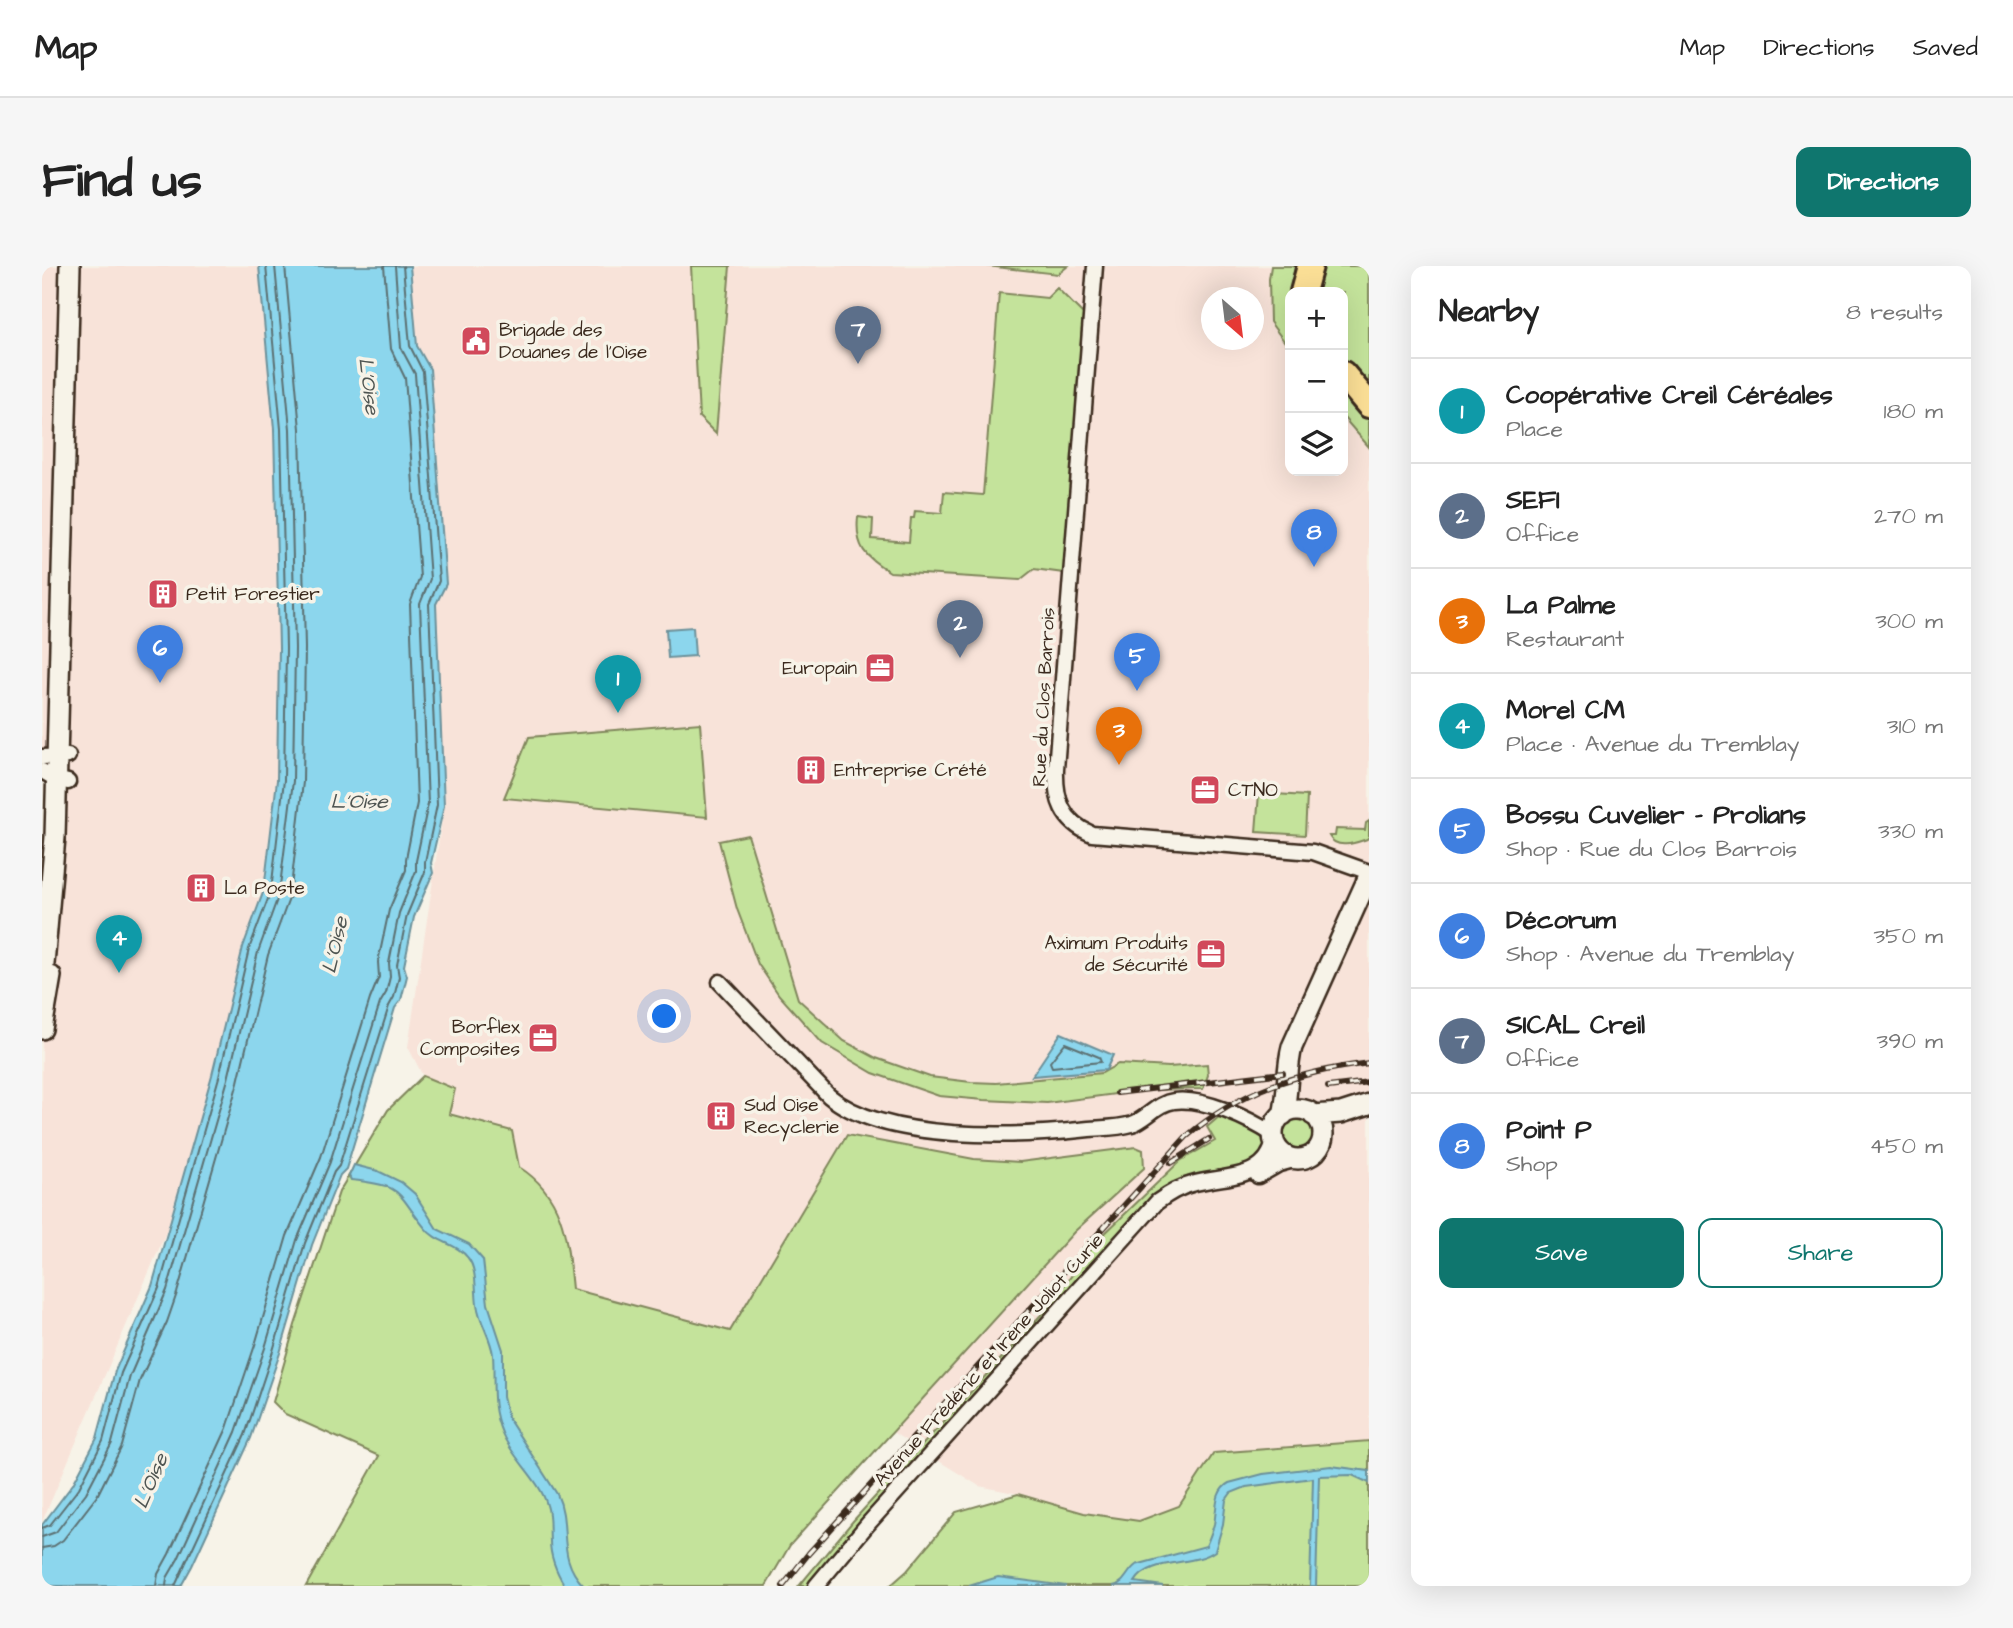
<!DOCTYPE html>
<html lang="en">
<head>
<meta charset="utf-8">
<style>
  :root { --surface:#fff; --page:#f6f6f6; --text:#222; --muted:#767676; --line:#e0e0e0; --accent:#0f766e }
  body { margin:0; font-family:"Architects Daughter",sans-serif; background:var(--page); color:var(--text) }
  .controls { position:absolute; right:21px; top:21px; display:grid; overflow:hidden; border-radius:14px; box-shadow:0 7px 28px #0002 }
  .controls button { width:63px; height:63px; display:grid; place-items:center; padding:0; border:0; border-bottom:2px solid var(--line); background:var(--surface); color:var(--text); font:35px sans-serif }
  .compass { position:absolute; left:1159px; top:21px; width:63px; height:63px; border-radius:50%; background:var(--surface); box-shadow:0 7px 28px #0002; rotate:152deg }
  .you { position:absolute; left:623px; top:751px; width:24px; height:24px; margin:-18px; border:5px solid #fff; border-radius:50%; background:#1a73e8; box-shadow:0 0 0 10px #1a73e833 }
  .badge { display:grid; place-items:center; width:46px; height:46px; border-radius:50%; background:var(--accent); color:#fff; font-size:23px; font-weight:700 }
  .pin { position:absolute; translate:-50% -58px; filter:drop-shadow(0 2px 4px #0008) }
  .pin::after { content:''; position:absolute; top:37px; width:24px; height:21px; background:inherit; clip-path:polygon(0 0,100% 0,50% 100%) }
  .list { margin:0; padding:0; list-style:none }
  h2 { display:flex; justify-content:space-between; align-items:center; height:91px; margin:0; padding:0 28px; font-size:30px }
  h2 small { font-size:23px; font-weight:400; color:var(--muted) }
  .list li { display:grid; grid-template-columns:46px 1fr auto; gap:21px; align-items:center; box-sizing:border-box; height:105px; padding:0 28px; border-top:2px solid var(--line) }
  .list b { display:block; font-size:26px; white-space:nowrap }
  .list p { margin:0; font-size:23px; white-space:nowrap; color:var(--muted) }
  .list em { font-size:23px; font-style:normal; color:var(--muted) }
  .actions { display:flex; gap:14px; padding:21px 28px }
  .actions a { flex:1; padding:16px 0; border:2px solid var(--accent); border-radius:14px; text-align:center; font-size:24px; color:var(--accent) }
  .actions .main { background:var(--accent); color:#fff }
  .icon { flex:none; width:38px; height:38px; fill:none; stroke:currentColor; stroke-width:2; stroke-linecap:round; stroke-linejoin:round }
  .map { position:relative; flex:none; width:1327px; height:1320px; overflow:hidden; border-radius:14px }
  header { display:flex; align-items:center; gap:42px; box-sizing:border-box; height:98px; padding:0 35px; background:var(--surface); border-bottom:2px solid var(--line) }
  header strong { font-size:33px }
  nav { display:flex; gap:38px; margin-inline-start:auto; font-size:24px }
  .intro { display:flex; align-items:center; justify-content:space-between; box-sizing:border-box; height:168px; padding:0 42px }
  h1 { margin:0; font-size:49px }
  .button { padding:18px 32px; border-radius:14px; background:var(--accent); color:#fff; font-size:24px; font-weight:700 }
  main { display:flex; gap:42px; padding:0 42px }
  aside { flex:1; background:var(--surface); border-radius:14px; box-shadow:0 7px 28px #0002 }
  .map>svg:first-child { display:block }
  .built { fill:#f8e3d9; fill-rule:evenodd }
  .green { fill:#c4e39b; stroke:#80865c; stroke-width:2 }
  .water { fill:#8cd6ed; stroke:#6c919a; stroke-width:2 }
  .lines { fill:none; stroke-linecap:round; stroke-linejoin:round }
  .shore { stroke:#5b6f71; stroke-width:2 }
  .street-casing { stroke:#3b2a1e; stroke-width:19 }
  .secondary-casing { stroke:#3b2a1e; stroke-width:24 }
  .highway-casing { stroke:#3b2a1e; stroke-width:30 }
  .street { stroke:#f7f3e8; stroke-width:14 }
  .secondary { stroke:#f7f3e8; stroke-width:19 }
  .highway { stroke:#fbdf96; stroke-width:24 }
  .rail-casing { stroke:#3b2a1e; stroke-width:6 }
  .rail { stroke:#f7f3e8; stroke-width:3.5; stroke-dasharray:10; stroke-linecap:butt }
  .labels { text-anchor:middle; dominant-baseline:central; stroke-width:7; stroke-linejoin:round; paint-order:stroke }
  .poi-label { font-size:19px; fill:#3b2a1e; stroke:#f7f3e8; text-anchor:start }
  .street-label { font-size:19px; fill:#3b2a1e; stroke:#f7f3e8 }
  .water-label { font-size:21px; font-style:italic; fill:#4f5552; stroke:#f7f3e8 }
</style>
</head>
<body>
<header>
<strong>Map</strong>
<nav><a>Map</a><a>Directions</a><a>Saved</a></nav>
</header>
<div class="intro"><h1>Find us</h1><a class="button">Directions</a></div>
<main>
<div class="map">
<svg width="1327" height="1320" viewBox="0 0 1327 1320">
  <rect width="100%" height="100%" fill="#f7f3e8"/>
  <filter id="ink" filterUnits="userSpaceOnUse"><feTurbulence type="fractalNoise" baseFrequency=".0143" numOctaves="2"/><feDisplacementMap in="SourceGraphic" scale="14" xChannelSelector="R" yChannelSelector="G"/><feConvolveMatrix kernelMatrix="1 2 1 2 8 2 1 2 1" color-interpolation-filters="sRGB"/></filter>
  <g filter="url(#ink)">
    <path class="built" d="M0,0h217l15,163 5,219 -2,132 -8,58 -4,52 -22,57 -14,65 -59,211 -128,299v-650l10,-87 -10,-6z
      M368,0h875l5,80v125h53v-61l26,24v1007l-155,12 -35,54 -40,14 -55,-8 -70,-20 -35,-7 -249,-155 -159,-42 -42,-115 -10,-7 -7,-36 -63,-18 6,-24 -32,-13 -15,-29 36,-241 -8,-202 10,-21 -16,-214 -13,-23zM1170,32h42v42h-42z"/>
    <path class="green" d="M649,0h39l-14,168 -17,-17z
      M945,0h81l-10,8z
      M1229,0h24l-5,26v57l-20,-27 -1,-43z
      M1271,0h56v123l-26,-31v-66h-36z
      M1015,22l26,26 -19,259 -30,-4 -14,11 -130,-8c-25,-15 -35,-25 -32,-55l15,2 -1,20 37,3 2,-24h3l1,-7 27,2 2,-21 39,3 16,-202 48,5z
      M1301,118l26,31v32l-26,-30z
      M658,457l7,94 -203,-19 25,-61z
      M1217,527l48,3 -2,39 -49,-3z
      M1327,555v16l-2,2c-12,4 -31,11 -38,-3h6l1,-7 29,1 1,-7z
      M706,569l50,164 46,42 32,17 54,19 41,5 25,1 106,-10 16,-9 51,3 38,-3 1,11 -5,14 -57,1 -99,13 -63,-3 -45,-4 -66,-23 -51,-30 -43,-48 -21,-31 -21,-55 -18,-68z
      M381,810l32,13 -6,25 63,17 7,36c46,29 48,73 53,122l158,42 117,-196 127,24 46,3 116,-15 7,3 1,18 -70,64 -284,313 -24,41h-460l73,-130 -94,-42 -12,-12 22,-77 44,-133 49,-82z
      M1178,850c19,6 50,12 44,38l-28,19 -47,3 -29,15 -290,320 -63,75h-8l54,-65 195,-214 51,-68 81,-78 35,-20 -8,-14z
      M1238 868a18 18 0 1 1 36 0a18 18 0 1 1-36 0Z
      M1327,1175v145h-479l17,-15 49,-59 62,-18 66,19 55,8 40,-15 35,-53z"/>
    <path class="water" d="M217,0h151l7,80 13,23 16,215 -10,20 8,202 -13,57 2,10 -19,44 -10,49 3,10 -6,24 -6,8 -49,161 -6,6 -28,70 -32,108 -29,85 -59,128 -11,20h-139v-61l31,-41 24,-46 18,-67 37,-85 60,-211 31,-128 21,-57 13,-110 2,-132 -5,-219z
      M651,361l2,29 -27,2 -2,-29z
      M1019,767l52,22 -7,15 -74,6z
      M312,899l24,6 23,11 14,12 22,35 32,15 14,16 5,44 15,46v47l5,21 49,76c15,32 -2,63 27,92h-19c-8,-13 -15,-29 -15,-45 -1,-12 1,-24 -3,-36 -7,-25 -35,-47 -45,-72 -12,-28 -7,-50 -9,-78 -2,-18 -14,-33 -16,-51 -2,-14 0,-35 -9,-46 -11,-15 -32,-15 -43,-30 -31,-38 -20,-42 -74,-48l-2,-4z
      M1289,1200l38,5v12l-17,-8 -33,1 -3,110h-6l3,-108 -67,9 -15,6 -5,7 -3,24 -8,27c-22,16 -65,6 -80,31l28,4h-50c12,-2 14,-15 23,-21l70,-19c3,-7 6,-14 8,-22 3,-14 0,-33 15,-41l34,-9z
      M956,1311l68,9h-97z"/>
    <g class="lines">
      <path class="shore" d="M1023,777l34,14 2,5 -49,5 -2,-5z
        M0,1262l8,-3 29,-37 24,-47 18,-68 38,-85 60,-211 30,-128 22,-58 13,-111 2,-132 -5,-219 -15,-163
        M0,1271l14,-5 30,-39 26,-50 18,-67 37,-86 61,-211 30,-127 21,-58 14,-113 2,-133 -5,-219 -15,-163
        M0,1282l12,-2 9,-6 34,-44 25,-50 18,-66 27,-58 10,-29 61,-211 30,-127 22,-59 13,-114 2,-134 -5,-219 -15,-163
        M114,1320l2,-12 11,-20 58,-126 28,-83 32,-109 34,-79 49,-158 9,-22 -1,-15 11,-52 17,-40v-11l11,-56 -7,-199 10,-27 -15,-199 -14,-29 -7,-83
        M124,1320l1,-8 11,-19 58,-127 29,-84 32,-108 33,-78 50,-159 6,-10 4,-16 -1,-14 10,-50 17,-42v-10l12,-57 -8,-200 10,-25 -15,-205 -14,-26 -6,-82
        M133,1320l70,-151 28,-84 32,-108 29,-71 5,-6 50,-160 5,-9 5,-20 -2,-12 10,-50 18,-43v-10l12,-57 -8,-201 10,-23 -16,-209 -13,-26 -7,-80"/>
      <g class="street-casing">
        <path id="street" d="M1053,0l-39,503c-1,30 6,53 36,65l221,18 56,20
          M0,491l26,-1
          M0,505l14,8 12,3
          M678,716l109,114c56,47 191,41 260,33 14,-1 30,-1 43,-5 15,-5 25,-21 42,-23 29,-4 76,18 100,34
          M1216,910l21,-12 18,-5
          M774,1320l51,-61 290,-323c11,-8 22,-15 35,-18 31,-9 75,-3 82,-44"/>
      </g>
      <g class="secondary-casing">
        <path id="secondary" d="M0,721l13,-150 15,-571
          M0,763l9,-53
          M1231 868a25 25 0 1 1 50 0a25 25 0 1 1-50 0Z
          M1241,849c6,-23 3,-46 9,-68l77,-171
          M1271,849l28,-2 28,-9"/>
      </g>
      <g class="highway-casing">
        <path id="highway" d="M1261,26l7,-26
          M1301,108l26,31"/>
      </g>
      <use href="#street" class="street"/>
      <use href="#secondary" class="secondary"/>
      <use href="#highway" class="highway"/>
      <g class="rail-casing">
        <path id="rail" d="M1286,821l41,-5
          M1075,827l166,-20
          M1129,897l38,-24
          M741,1320l26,-33 377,-416c55,-47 112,-65 183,-74"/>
      </g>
      <use href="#rail" class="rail"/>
    </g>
  </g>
  <defs>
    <g id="civic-square" transform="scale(1.575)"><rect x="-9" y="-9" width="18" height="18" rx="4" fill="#d1495b" stroke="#f7f3e8"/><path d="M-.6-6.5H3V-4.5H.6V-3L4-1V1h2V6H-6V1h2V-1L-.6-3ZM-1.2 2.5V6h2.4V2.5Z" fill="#fff"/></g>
    <g id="building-square" transform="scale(1.575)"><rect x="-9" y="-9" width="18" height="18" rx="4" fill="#d1495b" stroke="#f7f3e8"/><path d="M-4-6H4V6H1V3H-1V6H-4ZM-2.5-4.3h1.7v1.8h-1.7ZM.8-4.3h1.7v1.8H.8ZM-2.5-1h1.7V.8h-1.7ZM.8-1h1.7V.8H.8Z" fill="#fff"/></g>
    <g id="office-square" transform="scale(1.575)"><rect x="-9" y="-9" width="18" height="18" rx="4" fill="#d1495b" stroke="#f7f3e8"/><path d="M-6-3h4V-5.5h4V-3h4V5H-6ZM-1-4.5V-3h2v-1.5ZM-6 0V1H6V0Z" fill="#fff"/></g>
  </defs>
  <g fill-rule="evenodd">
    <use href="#civic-square" x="434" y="75"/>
    <use href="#building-square" x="121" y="328"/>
    <use href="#office-square" x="838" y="402"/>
    <use href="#building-square" x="769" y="504"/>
    <use href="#office-square" x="1163" y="524"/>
    <use href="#building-square" x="159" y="622"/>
    <use href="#office-square" x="1169" y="688"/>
    <use href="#office-square" x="501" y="772"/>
    <use href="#building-square" x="679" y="850"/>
  </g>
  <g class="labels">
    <g class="poi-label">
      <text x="457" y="64">Brigade des<tspan x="457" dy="22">Douanes de l'Oise</tspan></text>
      <text x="144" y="328">Petit Forestier</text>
      <text x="815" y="402" text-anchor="end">Europain</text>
      <text x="792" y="504">Entreprise Crété</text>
      <text x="1186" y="524">CTNO</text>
      <text x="182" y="622">La Poste</text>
      <text x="1146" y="677" text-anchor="end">Aximum Produits<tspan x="1146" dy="22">de Sécurité</tspan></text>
      <text x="478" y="761" text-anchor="end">Borflex<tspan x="478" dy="22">Composites</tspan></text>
      <text x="702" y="839">Sud Oise<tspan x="702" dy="22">Recyclerie</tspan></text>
    </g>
    <g class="street-label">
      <text transform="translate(1002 431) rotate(-87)">Rue du Clos Barrois</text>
      <text transform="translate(947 1094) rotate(-48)">Avenue Frédéric et Irène Joliot Curie</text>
    </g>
    <g class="water-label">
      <text transform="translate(327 120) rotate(83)">L'Oise</text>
      <text x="317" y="535">L’Oise</text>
      <text transform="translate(293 679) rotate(-77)">L'Oise</text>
      <text transform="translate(109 1215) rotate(-67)">L'Oise</text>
    </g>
  </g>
</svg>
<div class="controls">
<button>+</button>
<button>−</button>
<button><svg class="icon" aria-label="layers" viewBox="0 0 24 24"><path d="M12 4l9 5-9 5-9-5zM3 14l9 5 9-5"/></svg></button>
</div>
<svg class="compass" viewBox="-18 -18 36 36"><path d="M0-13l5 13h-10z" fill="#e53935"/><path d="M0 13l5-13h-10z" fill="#767676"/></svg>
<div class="you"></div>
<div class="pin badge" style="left:576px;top:447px;background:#0f9aa8">1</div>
<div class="pin badge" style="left:918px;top:392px;background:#5c6f8a">2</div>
<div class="pin badge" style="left:1077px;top:499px;background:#e8710a">3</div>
<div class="pin badge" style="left:77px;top:707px;background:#0f9aa8">4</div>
<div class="pin badge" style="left:1095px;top:425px;background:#3f7fe0">5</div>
<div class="pin badge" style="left:118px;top:417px;background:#3f7fe0">6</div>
<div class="pin badge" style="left:816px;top:98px;background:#5c6f8a">7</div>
<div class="pin badge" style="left:1272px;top:301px;background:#3f7fe0">8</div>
</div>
<aside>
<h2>Nearby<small>8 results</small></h2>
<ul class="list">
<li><span class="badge" style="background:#0f9aa8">1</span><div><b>Coopérative Creil Céréales</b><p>Place</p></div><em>180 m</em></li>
<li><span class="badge" style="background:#5c6f8a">2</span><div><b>SEFI</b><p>Office</p></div><em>270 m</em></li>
<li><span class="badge" style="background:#e8710a">3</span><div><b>La Palme</b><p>Restaurant</p></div><em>300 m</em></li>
<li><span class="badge" style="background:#0f9aa8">4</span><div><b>Morel CM</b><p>Place · Avenue du Tremblay</p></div><em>310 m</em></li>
<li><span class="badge" style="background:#3f7fe0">5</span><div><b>Bossu Cuvelier - Prolians</b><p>Shop · Rue du Clos Barrois</p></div><em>330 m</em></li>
<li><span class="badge" style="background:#3f7fe0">6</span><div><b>Décorum</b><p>Shop · Avenue du Tremblay</p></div><em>350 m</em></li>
<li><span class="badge" style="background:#5c6f8a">7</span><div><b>SICAL Creil</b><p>Office</p></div><em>390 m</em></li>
<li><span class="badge" style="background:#3f7fe0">8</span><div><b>Point P</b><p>Shop</p></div><em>450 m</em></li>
</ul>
<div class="actions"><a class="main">Save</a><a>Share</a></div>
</aside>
</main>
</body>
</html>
